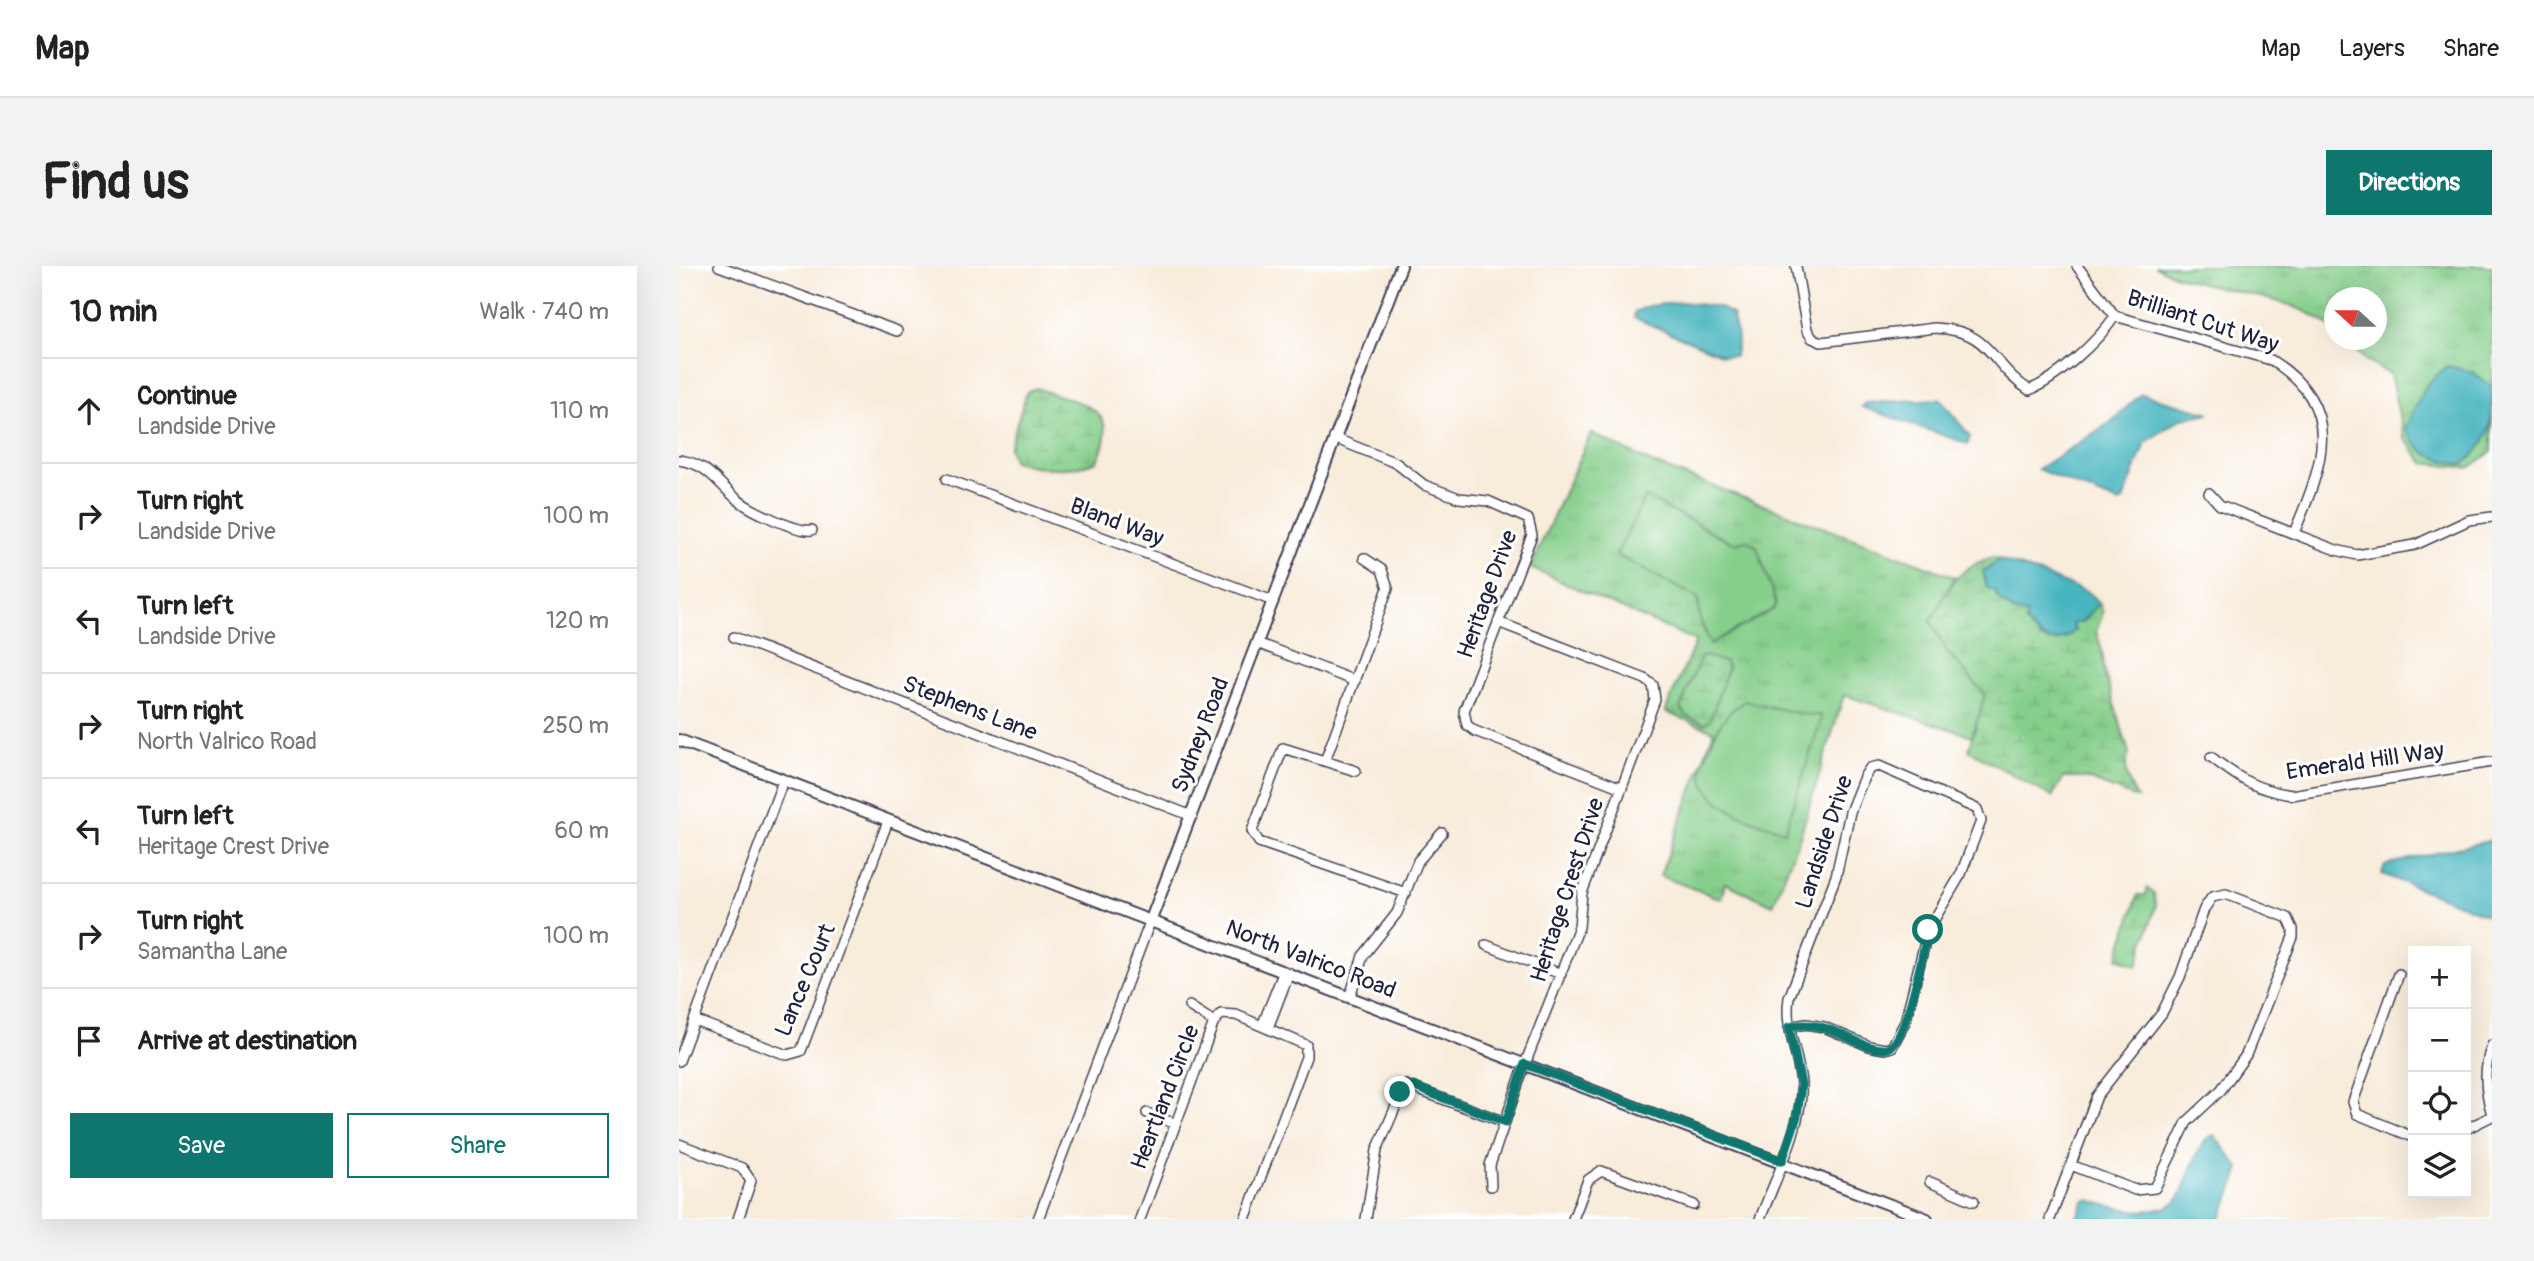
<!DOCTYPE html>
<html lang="en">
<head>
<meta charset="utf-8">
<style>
  :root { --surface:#fff; --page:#f2f2f2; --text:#222; --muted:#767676; --line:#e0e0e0; --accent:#0f766e }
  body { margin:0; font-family:Pangolin,sans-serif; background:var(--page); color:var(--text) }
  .controls { position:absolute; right:21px; bottom:21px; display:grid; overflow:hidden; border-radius:0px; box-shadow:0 7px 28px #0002 }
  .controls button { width:63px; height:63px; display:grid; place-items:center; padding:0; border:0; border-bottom:2px solid var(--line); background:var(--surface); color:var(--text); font:35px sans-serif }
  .compass { position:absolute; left:1645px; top:21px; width:63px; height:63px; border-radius:50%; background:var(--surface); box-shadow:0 7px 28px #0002; rotate:291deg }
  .stop { position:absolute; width:21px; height:21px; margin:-16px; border:5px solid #0f766e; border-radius:50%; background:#fff }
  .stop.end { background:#0f766e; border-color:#fff; box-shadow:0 2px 7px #0008 }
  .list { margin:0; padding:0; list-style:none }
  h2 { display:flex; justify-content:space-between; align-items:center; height:91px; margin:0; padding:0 28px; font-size:30px }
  h2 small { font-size:23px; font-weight:400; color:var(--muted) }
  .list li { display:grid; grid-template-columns:46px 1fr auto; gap:21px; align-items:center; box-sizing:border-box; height:105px; padding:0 28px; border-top:2px solid var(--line) }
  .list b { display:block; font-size:26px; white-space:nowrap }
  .list p { margin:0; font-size:23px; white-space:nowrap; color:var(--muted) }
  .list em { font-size:23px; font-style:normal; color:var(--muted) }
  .actions { display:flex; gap:14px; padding:21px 28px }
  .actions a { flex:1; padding:16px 0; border:2px solid var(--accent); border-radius:0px; text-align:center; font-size:24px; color:var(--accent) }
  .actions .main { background:var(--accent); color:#fff }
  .icon { flex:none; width:38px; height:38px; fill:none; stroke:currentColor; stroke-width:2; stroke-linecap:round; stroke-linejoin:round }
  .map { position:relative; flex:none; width:1813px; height:953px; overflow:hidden; border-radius:0px }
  header { display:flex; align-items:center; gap:42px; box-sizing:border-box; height:98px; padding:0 35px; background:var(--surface); border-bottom:2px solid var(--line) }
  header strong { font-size:33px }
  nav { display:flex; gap:38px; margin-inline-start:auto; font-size:24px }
  .intro { display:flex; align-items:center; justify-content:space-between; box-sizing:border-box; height:168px; padding:0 42px }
  h1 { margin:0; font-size:49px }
  .button { padding:18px 32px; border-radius:0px; background:var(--accent); color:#fff; font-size:24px; font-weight:700 }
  main { display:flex; gap:42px; padding:0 42px }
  aside { flex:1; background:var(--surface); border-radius:0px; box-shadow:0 7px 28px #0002 }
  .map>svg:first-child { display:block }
  .grass { fill:url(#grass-tufts); stroke:#547863; stroke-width:2 }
  .wetland { fill:url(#wetland-marsh); stroke:#547863; stroke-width:2 }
  .pitch { fill:#86cf8b; stroke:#547863; stroke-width:2 }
  .water { fill:#46b5bf; stroke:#346c7d; stroke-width:2 }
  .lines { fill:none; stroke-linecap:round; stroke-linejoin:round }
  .minor-casing { stroke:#424053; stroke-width:12 }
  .tertiary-casing { stroke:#424053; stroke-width:14 }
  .minor { stroke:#fff; stroke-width:9 }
  .tertiary { stroke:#fff; stroke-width:10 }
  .route { stroke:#0f766e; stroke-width:9 }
  .labels { text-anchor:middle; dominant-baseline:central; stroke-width:6; stroke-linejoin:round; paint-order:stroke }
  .street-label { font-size:23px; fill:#22223b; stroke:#fff }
</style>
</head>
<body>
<header>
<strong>Map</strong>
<nav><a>Map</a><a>Layers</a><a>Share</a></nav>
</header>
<div class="intro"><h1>Find us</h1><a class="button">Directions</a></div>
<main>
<aside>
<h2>10 min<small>Walk · 740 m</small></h2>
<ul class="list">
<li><svg class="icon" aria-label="ahead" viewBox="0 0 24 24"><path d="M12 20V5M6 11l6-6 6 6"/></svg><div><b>Continue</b><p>Landside Drive</p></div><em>110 m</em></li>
<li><svg class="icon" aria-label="right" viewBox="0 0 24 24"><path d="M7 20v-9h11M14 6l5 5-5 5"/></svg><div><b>Turn right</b><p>Landside Drive</p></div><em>100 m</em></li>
<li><svg class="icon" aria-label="left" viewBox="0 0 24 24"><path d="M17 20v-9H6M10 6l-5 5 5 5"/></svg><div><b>Turn left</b><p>Landside Drive</p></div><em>120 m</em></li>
<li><svg class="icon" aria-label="right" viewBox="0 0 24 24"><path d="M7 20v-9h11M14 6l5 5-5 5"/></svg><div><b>Turn right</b><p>North Valrico Road</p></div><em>250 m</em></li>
<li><svg class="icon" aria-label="left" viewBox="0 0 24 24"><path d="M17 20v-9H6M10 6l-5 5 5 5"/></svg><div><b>Turn left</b><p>Heritage Crest Drive</p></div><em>60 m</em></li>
<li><svg class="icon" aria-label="right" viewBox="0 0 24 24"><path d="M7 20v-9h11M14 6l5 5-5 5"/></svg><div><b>Turn right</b><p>Samantha Lane</p></div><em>100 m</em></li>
<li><svg class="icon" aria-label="arrive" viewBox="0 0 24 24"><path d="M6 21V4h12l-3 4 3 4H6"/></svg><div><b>Arrive at destination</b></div></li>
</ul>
<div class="actions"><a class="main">Save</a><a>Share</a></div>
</aside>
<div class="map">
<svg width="1813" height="953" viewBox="0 0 1813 953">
  <defs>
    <pattern id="grass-tufts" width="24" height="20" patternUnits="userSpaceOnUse" patternTransform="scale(1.75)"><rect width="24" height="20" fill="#86cf8b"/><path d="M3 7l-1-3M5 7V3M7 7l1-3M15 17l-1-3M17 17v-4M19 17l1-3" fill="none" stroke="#73b179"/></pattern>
    <pattern id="wetland-marsh" width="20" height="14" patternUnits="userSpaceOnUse" patternTransform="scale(1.75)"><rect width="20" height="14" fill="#86cf8b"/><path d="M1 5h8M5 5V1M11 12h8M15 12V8" fill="none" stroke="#73b179"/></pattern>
  </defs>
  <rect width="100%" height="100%" fill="#fff"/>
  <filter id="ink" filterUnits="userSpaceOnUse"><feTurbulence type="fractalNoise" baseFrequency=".0143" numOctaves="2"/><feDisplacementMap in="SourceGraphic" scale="14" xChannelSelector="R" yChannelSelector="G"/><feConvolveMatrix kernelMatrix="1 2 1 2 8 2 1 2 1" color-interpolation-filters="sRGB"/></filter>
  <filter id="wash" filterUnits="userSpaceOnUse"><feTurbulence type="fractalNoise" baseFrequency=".00686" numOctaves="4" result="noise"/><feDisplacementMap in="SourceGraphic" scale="28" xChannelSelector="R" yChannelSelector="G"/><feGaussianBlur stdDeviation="1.57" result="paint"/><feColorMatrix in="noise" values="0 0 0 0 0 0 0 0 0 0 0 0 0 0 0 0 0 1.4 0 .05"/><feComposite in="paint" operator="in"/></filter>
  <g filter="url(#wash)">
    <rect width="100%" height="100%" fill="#f8ecdb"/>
    <path class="grass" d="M1476,0h337v186l-23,16 -45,-5 -20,-25 -14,-64 -22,-12 -24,-22h33v-42h-42l-1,32c-40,-38 -129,-37 -179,-64z
      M912,167l63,31 301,113 -24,44 15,29 39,45 -13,41 -128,-41 -44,141 -27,69 -48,-22 -4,16 -61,-23 54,-145 -49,-19 31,-71 -166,-73z"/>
    <path class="wetland" d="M357,122c42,16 89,17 61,73 -28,11 -55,9 -84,0l-4,-12 18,-57z
      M1315,291l6,2 -8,6c5,27 5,41 35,49l13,25c16,3 24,3 35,-9l-3,-5 27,-22 4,10 -7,19 6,18 3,24 24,79c-7,18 0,31 8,45l-52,-20h-22l-11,19 -83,-47 16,-55 -39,-45 -15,-29c17,-31 25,-55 63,-64z
      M1027,390l19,6 3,6 -18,52 -5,4 -19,-8 -6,-8 21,-51z
      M1468,622l7,5 2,12 -19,61 -19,-8 20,-63h8z"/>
    <path class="pitch" d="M966,231l88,46 14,-3 10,7 19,56 -2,6 -64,35 -10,-25 -2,-21 -82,-43z
      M1066,435l60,14h15l1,5 -36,111c-27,-8 -86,-25 -83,-63 0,-6 5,-14 7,-20 9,-22 16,-35 36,-47z"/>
    <path class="water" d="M1004,36l35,5 14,7 6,24 -3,18 -12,-1 -89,-37 1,-6 13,-6z
      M1768,100l26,6 19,16c0,42 0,51 -29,77 -32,-8 -42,-8 -58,-37l22,-44z
      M1462,128l69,19 -30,6 -35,24 -22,58 -5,2 -80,-34 73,-47z
      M1261,133l30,37 -2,8 -106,-37 3,-4z
      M1321,293l88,33 11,11 -17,19 -10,2 3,6c-19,19 -34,11 -49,-7l1,-9 -14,-3 -16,-14 -1,-6 -9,-3 -4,-16z
      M1813,574v77l-110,-43 2,-7 5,-3z
      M1535,869l26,34 -19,50h-145l8,-18 5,-1c25,8 67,19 88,1 10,-15 13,-35 22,-51 4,-7 7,-13 15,-15z"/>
  </g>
  <g filter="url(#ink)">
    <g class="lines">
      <g class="minor-casing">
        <path id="minor" d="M40,0l178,65
          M1117,0l11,64 5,8 9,4 114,-14c59,3 53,35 94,62 27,-10 70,-50 86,-74
          M1398,0l38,50 156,44c76,47 51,106 23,173
          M655,172l62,25 28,22 35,13 29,3 40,18 4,16 -68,176 3,14 8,6 147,57
          M0,194c30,4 37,22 58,39 11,10 61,34 75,31
          M268,213l326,122
          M1530,227l11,12 116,45 21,5 58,-10 54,-25 23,-3
          M55,371l458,179
          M578,377l98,38
          M1532,491c29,22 43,32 80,38l201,-33
          M646,495l63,-173 -6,-18 -18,-12
          M677,505l-73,-23 -31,83 7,11 147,51
          M807,679l75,29
          M1720,708l-46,128 4,12 56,23
          M671,730l13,-40 34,-43 21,-52 24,-28
          M510,740l25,16
          M15,754l93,35 14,-4 87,-230
          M583,760l22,-55
          M589,762l21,-55
          M1813,779c-9,24 -7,45 0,70
          M0,795l104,-280
          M468,847l29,11
          M1787,863l26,-13
          M0,878l63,24 9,13 -13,38
          M1251,916l44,19
          M812,920l-1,-21 35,-101 54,-137 3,-34 73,-193 -2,-15 -8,-6 -147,-57
          M359,953l112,-297
          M461,953l74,-197 7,-8 15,1 70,30v12l-61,162
          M687,953l11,-69 28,-65 100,37
          M894,953l15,-39 13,-9 93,34
          M1081,953c14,-37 44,-96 41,-135 -2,-30 -17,-56 -12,-86l47,-122 14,-64 14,-35 6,-9 9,-2 98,43 4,12 -20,53 -33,56 -23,92 -13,25 -7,2 -16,-3 -45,-19 -18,-3 -17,3
          M1371,953l47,-123 65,-83 18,-36 24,-68 8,-12 14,-3 62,24 5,11v8l-47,118 -25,35 -34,32 -32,66 -20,2 -64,-25"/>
      </g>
      <g class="tertiary-casing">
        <path id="tertiary" d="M0,474l1248,479
          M471,656l251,-656"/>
      </g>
      <use href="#minor" class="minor"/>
      <use href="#tertiary" class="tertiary"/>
    </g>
  </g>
  <g class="lines" filter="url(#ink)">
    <path class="route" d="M721,826l5,-7 10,2 91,35 19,-58 257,97 15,-45 4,-31 -12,-58c18,-5 34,-1 51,7 13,5 31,17 46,15 21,-3 37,-98 42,-119"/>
  </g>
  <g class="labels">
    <g class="street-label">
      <text transform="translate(1524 55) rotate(18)">Brilliant Cut Way</text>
      <text transform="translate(438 256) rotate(21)">Bland Way</text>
      <text transform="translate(808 328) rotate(-70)">Heritage Drive</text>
      <text transform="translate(291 442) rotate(21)">Stephens Lane</text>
      <text transform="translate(521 469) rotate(-69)">Sydney Road</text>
      <text transform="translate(1686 495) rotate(-8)">Emerald Hill Way</text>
      <text transform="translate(1145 576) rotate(-72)">Landside Drive</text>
      <text transform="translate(888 624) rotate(-72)">Heritage Crest Drive</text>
      <text transform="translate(632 693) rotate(21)">North Valrico Road</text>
      <text transform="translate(126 714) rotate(-67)">Lance Court</text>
      <text transform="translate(486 831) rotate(-69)">Heartland Circle</text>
    </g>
  </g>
</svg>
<div class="controls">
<button>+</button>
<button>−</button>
<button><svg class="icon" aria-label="locate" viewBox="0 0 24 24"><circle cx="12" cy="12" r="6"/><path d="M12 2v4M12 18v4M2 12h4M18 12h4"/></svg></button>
<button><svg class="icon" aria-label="layers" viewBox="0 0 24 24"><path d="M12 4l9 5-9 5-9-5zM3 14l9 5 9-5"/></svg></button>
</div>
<svg class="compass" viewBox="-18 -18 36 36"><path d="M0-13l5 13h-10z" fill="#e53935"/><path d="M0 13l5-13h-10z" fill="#767676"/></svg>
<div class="stop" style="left:1249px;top:664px"></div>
<div class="stop end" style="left:721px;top:826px"></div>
</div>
</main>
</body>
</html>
